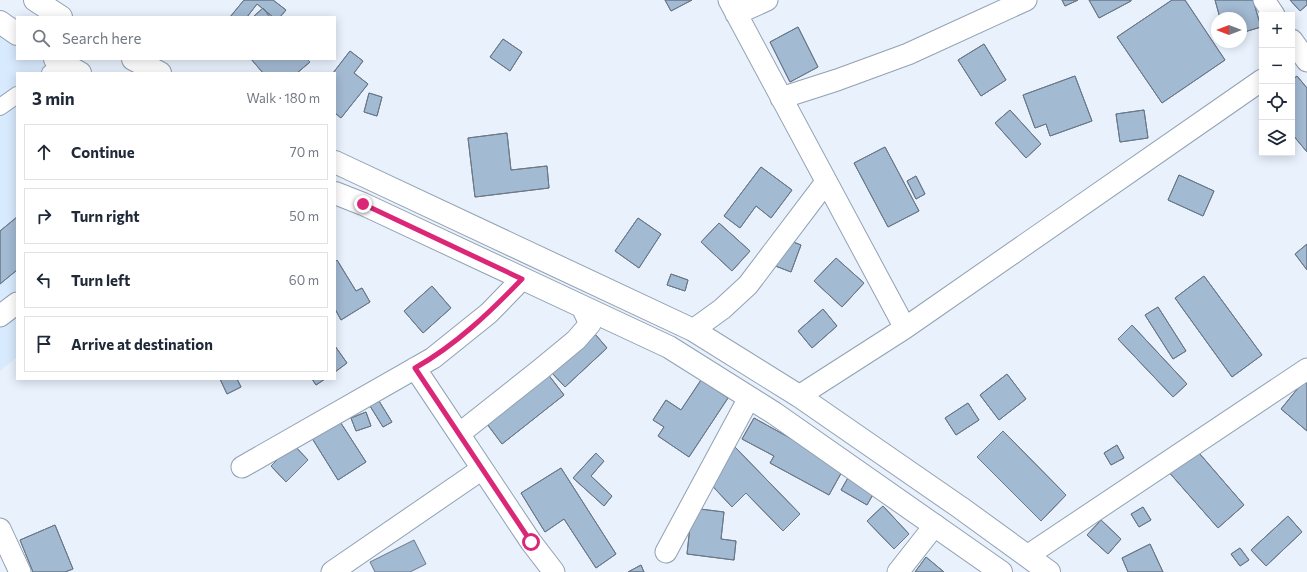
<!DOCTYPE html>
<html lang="en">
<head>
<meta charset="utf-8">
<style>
  :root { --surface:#fff; --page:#f2f2f3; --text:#1f2937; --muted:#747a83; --line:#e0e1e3 }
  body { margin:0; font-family:Commissioner,sans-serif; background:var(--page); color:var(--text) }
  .controls { position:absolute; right:12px; top:12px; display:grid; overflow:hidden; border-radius:0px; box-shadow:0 2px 10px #0003 }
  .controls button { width:36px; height:36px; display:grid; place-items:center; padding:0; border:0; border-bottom:1px solid var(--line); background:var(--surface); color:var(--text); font:20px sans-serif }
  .compass { position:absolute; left:1211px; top:12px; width:36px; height:36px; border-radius:50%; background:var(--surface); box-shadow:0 2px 10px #0003; rotate:270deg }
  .stop { position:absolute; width:12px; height:12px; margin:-9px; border:3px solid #db2777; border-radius:50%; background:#fff }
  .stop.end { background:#db2777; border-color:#fff; box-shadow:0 1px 4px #0008 }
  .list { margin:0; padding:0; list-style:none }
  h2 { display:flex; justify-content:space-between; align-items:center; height:52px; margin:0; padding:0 16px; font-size:17px }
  h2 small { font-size:13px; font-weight:400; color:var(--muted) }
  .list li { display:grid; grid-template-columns:26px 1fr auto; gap:12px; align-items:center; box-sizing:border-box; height:56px; margin:0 8px 8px; padding:0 8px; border:1px solid var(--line); border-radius:0px }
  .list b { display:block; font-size:15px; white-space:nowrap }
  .list em { font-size:13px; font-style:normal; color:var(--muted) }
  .icon { flex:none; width:22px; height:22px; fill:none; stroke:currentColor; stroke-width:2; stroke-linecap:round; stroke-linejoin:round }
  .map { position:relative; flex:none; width:1307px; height:572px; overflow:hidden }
  .search { position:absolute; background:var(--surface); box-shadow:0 2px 10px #0003; left:16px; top:16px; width:320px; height:44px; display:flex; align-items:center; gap:10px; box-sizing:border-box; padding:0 14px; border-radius:0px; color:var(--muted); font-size:15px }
  .panel { position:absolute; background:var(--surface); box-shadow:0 2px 10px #0003; left:16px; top:72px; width:320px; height:308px; border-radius:0px }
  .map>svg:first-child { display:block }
  .built { fill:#d8eafd }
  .building { fill:#a3bad3; stroke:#6a7989 }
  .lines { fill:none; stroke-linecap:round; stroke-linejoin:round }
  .pedestrian-casing { stroke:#92a1b2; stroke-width:18 }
  .minor-casing { stroke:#92a1b2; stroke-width:23 }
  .secondary-casing { stroke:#92a1b2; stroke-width:24 }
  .pedestrian { stroke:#fff; stroke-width:16 }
  .minor { stroke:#fff; stroke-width:21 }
  .secondary { stroke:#fff; stroke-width:22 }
  .route { stroke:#db2777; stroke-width:5 }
</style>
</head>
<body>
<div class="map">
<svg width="1307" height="572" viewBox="0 0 1307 572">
  <rect width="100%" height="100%" fill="#e8f1fc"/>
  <path class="built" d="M0,32l17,12v15h27l25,14h-52v284l-17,14z"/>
  <path class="building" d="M244,0h29l13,10 -6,7h-7l-16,-13 -10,13h-17z
    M244,0h29l13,10 -6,7h-7l-16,-13 -10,13h-17z
    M665,0h27l-21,11z
    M665,0h27l-21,11z
    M1062,0h16l-13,6z
    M1062,0h16l-13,6z
    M1089,0h42v1l-32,17z
    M1089,0h42v1l-32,17z
    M1172,0h13l40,60 -63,43 -45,-66z
    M1172,0h13l40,60 -63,43 -45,-66z
    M1215,0h38l8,27 -20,6v-15h-21z
    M1215,0h38l8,27 -20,6v-15h-21z
    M1290,0h17v5l-7,6z
    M1290,0h17v5l-7,6z
    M263,8l7,9h-17z
    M263,8l7,9h-17z
    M798,27l20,40 -28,15 -20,-40z
    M798,27l20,40 -28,15 -20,-40z
    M503,39l19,13 -12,19 -20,-14z
    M503,39l19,13 -12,19 -20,-14z
    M984,44l22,36 -25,16 -23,-36z
    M984,44l22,36 -25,16 -23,-36z
    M350,51l13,10 -9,12 14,11 -27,34 -6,-5v-40h-2z
    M350,51l13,10 -9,12 14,11 -27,34 -6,-5v-40h-2z
    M251,59h56l3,3 -13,11h-34z
    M251,59h56l3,3 -13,11h-34z
    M1075,76l17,45 -42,15 -4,-12 -11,4 -12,-33z
    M1075,76l17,45 -42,15 -4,-12 -11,4 -12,-33z
    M1297,76l10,12v64l-15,-18v-54z
    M1297,76l10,12v64l-15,-18v-54z
    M369,93l13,4 -5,19 -13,-4z
    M369,93l13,4 -5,19 -13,-4z
    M1010,110l31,34 -15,14 -31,-35z
    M1010,110l31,34 -15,14 -31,-35z
    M1144,110l4,28 -28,4 -4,-28z
    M1144,110l4,28 -28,4 -4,-28z
    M507,133l4,37 36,-4 2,22 -74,9 -7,-59z
    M507,133l4,37 36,-4 2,22 -74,9 -7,-59z
    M885,147l34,64 -31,16 -34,-64z
    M885,147l34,64 -31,16 -34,-64z
    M761,167l31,23 -21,28 -15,-12 -16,22 -16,-12z
    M761,167l31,23 -21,28 -15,-12 -16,22 -16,-12z
    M1179,175l35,16 -11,25 -35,-16z
    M1179,175l35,16 -11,25 -35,-16z
    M916,176l9,18 -9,5 -9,-18z
    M916,176l9,18 -9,5 -9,-18z
    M17,217v53l-17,14v-53z
    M17,217v53l-17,14v-53z
    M638,218l23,16 -22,34 -24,-17z
    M638,218l23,16 -22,34 -24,-17z
    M719,223l31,28 -18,20 -31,-29z
    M719,223l31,28 -18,20 -31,-29z
    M775,235l26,10 -10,27 -26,-10z
    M775,235l26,10 -10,27 -26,-10z
    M1307,244v26l-12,-16z
    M1307,244v26l-12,-16z
    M836,258l28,25 -22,24 -28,-26z
    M836,258l28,25 -22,24 -28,-26z
    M337,260l19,31 6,-3 8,14 -29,18 -6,-11v-47z
    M337,260l19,31 6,-3 8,14 -29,18 -6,-11v-47z
    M671,274l17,6 -3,11 -18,-6z
    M671,274l17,6 -3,11 -18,-6z
    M1204,276l58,79 -30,22 -57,-79z
    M1204,276l58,79 -30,22 -57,-79z
    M432,286l19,22 -28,25 -19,-22z
    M432,286l19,22 -28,25 -19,-22z
    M1158,307l28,44 -13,8 -28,-44z
    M1158,307l28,44 -13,8 -28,-44z
    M823,309l14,17 -25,22 -14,-17z
    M823,309l14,17 -25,22 -14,-17z
    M1132,325l55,59 -14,13 -55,-58z
    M1132,325l55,59 -14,13 -55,-58z
    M595,334l12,14 -42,39 -13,-14z
    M595,334l12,14 -42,39 -13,-14z
    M335,346l12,17 -12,9z
    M335,346l12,17 -12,9z
    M537,360l27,35 -62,49 -27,-36z
    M537,360l27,35 -62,49 -27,-36z
    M1007,374l19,25 -27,21 -19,-25z
    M1007,374l19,25 -27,21 -19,-25z
    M1307,377v54l-26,-22z
    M1307,377v54l-26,-22z
    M220,379h17l4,8 -14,7z
    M220,379h17l4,8 -14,7z
    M312,379h13l-9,6z
    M312,379h13l-9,6z
    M701,380l27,18 -39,59 -31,-21 6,-9 -11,-7 13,-20 15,10z
    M701,380l27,18 -39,59 -31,-21 6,-9 -11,-7 13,-20 15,10z
    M379,401l13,21 -9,5 -13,-21z
    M379,401l13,21 -9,5 -13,-21z
    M968,403l11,17 -23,15 -11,-17z
    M968,403l11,17 -23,15 -11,-17z
    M366,412l5,14 -15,5 -5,-13z
    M366,412l5,14 -15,5 -5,-13z
    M337,417l29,45 -28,18 -28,-45z
    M337,417l29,45 -28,18 -28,-45z
    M754,418l90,50 -15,27 -59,-32 4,-7 -32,-17z
    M754,418l90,50 -15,27 -59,-32 4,-7 -32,-17z
    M1003,431l63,64 -25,26 -64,-64z
    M1003,431l63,64 -25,26 -64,-64z
    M293,444l15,16 -22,22 -15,-16z
    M293,444l15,16 -22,22 -15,-16z
    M1117,445l7,13 -13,7 -7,-12z
    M1117,445l7,13 -13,7 -7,-12z
    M734,446l66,68 -17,17 -37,-38 -14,14 -29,-31z
    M734,446l66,68 -17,17 -37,-38 -14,14 -29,-31z
    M1193,446l51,59 -26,23 -51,-58z
    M1193,446l51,59 -26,23 -51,-58z
    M596,453l8,8 -13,15 21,20 -8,10 -31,-28z
    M596,453l8,8 -13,15 21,20 -8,10 -31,-28z
    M561,468l55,86 -20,14 -32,-49 -19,13 -24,-39z
    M561,468l55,86 -20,14 -32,-49 -19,13 -24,-39z
    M849,476l26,15 -8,14 -26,-15z
    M849,476l26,15 -8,14 -26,-15z
    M883,506l26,28 -15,15 -27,-28z
    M883,506l26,28 -15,15 -27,-28z
    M1143,507l8,13 -12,7 -8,-13z
    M1143,507l8,13 -12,7 -8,-13z
    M692,508l32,4 -3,27 15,2 -2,19 -47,-6z
    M692,508l32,4 -3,27 15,2 -2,19 -47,-6z
    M1288,516l14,16 -36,34 -15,-16z
    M1288,516l14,16 -36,34 -15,-16z
    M1101,520l20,19 -13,15 -21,-19z
    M1101,520l20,19 -13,15 -21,-19z
    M55,525l18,44 -8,3h-32l-13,-32z
    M55,525l18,44 -8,3h-32l-13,-32z
    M414,540l12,24 -16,8h-35l-5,-10z
    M1150,544l13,28h-35l-6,-14z
    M1150,544l13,28h-35l-6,-14z
    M1240,548l9,12 -9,6 -9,-12z
    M1240,548l9,12 -9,6 -9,-12z
    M926,557l18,15h-29z
    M926,557l18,15h-29z
    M641,565l3,7h-16z
    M641,565l3,7h-16z"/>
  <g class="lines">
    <g class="pedestrian-casing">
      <path id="pedestrian" d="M50,73l13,-9
        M0,107l17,-12"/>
    </g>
    <g class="minor-casing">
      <path id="minor" d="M729,0l176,328
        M1264,0l10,15
        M736,14l31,-14
        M1292,40l15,21
        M781,98l56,-18 71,-26 118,-54
        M0,316l17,-13
        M693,330l29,-21 26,-24 78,-103
        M415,368l116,174 23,30
        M799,396l106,-68 357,-248
        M459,434l82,-65 35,-29 14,-16 -8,-17
        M242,467l191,-109 56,-45 33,-34
        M0,529l20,43
        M666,552l83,-154
        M1027,556l280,-187
        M332,572l150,-103
        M898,572l37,-47"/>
    </g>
    <g class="secondary-casing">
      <path id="secondary" d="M35,0l26,17
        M0,22l17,12
        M55,59l25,14
        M133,59l27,14
        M335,162l358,168 106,66 162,112 88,64
        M335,193l28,11 306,143 105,66 227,159"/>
    </g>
    <use href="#pedestrian" class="pedestrian"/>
    <use href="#minor" class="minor"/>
    <use href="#secondary" class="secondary"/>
  </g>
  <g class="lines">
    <path class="route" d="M363,204l159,75c-32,33 -66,66 -107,89l116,174"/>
  </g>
</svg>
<div class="controls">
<button>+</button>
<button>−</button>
<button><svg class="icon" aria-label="locate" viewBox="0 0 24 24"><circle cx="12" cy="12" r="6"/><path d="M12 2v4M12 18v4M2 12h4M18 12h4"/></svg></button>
<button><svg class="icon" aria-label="layers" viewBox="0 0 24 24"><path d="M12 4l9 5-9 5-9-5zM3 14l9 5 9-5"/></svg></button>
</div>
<svg class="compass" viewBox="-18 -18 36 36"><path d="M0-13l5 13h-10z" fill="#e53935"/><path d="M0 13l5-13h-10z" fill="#747a83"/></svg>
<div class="stop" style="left:531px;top:542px"></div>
<div class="stop end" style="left:363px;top:204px"></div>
<div class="search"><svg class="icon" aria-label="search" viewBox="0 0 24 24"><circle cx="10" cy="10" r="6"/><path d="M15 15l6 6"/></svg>Search here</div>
<section class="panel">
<h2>3 min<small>Walk · 180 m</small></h2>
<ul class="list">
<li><svg class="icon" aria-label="ahead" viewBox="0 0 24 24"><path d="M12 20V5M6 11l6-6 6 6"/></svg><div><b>Continue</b></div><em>70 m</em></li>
<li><svg class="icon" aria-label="right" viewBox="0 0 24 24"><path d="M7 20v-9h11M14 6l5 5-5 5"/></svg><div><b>Turn right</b></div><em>50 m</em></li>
<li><svg class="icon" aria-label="left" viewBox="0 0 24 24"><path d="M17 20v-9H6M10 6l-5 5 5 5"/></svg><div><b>Turn left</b></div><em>60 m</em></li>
<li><svg class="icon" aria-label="arrive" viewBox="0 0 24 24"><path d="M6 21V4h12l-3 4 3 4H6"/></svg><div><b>Arrive at destination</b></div></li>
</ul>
</section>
</div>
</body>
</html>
